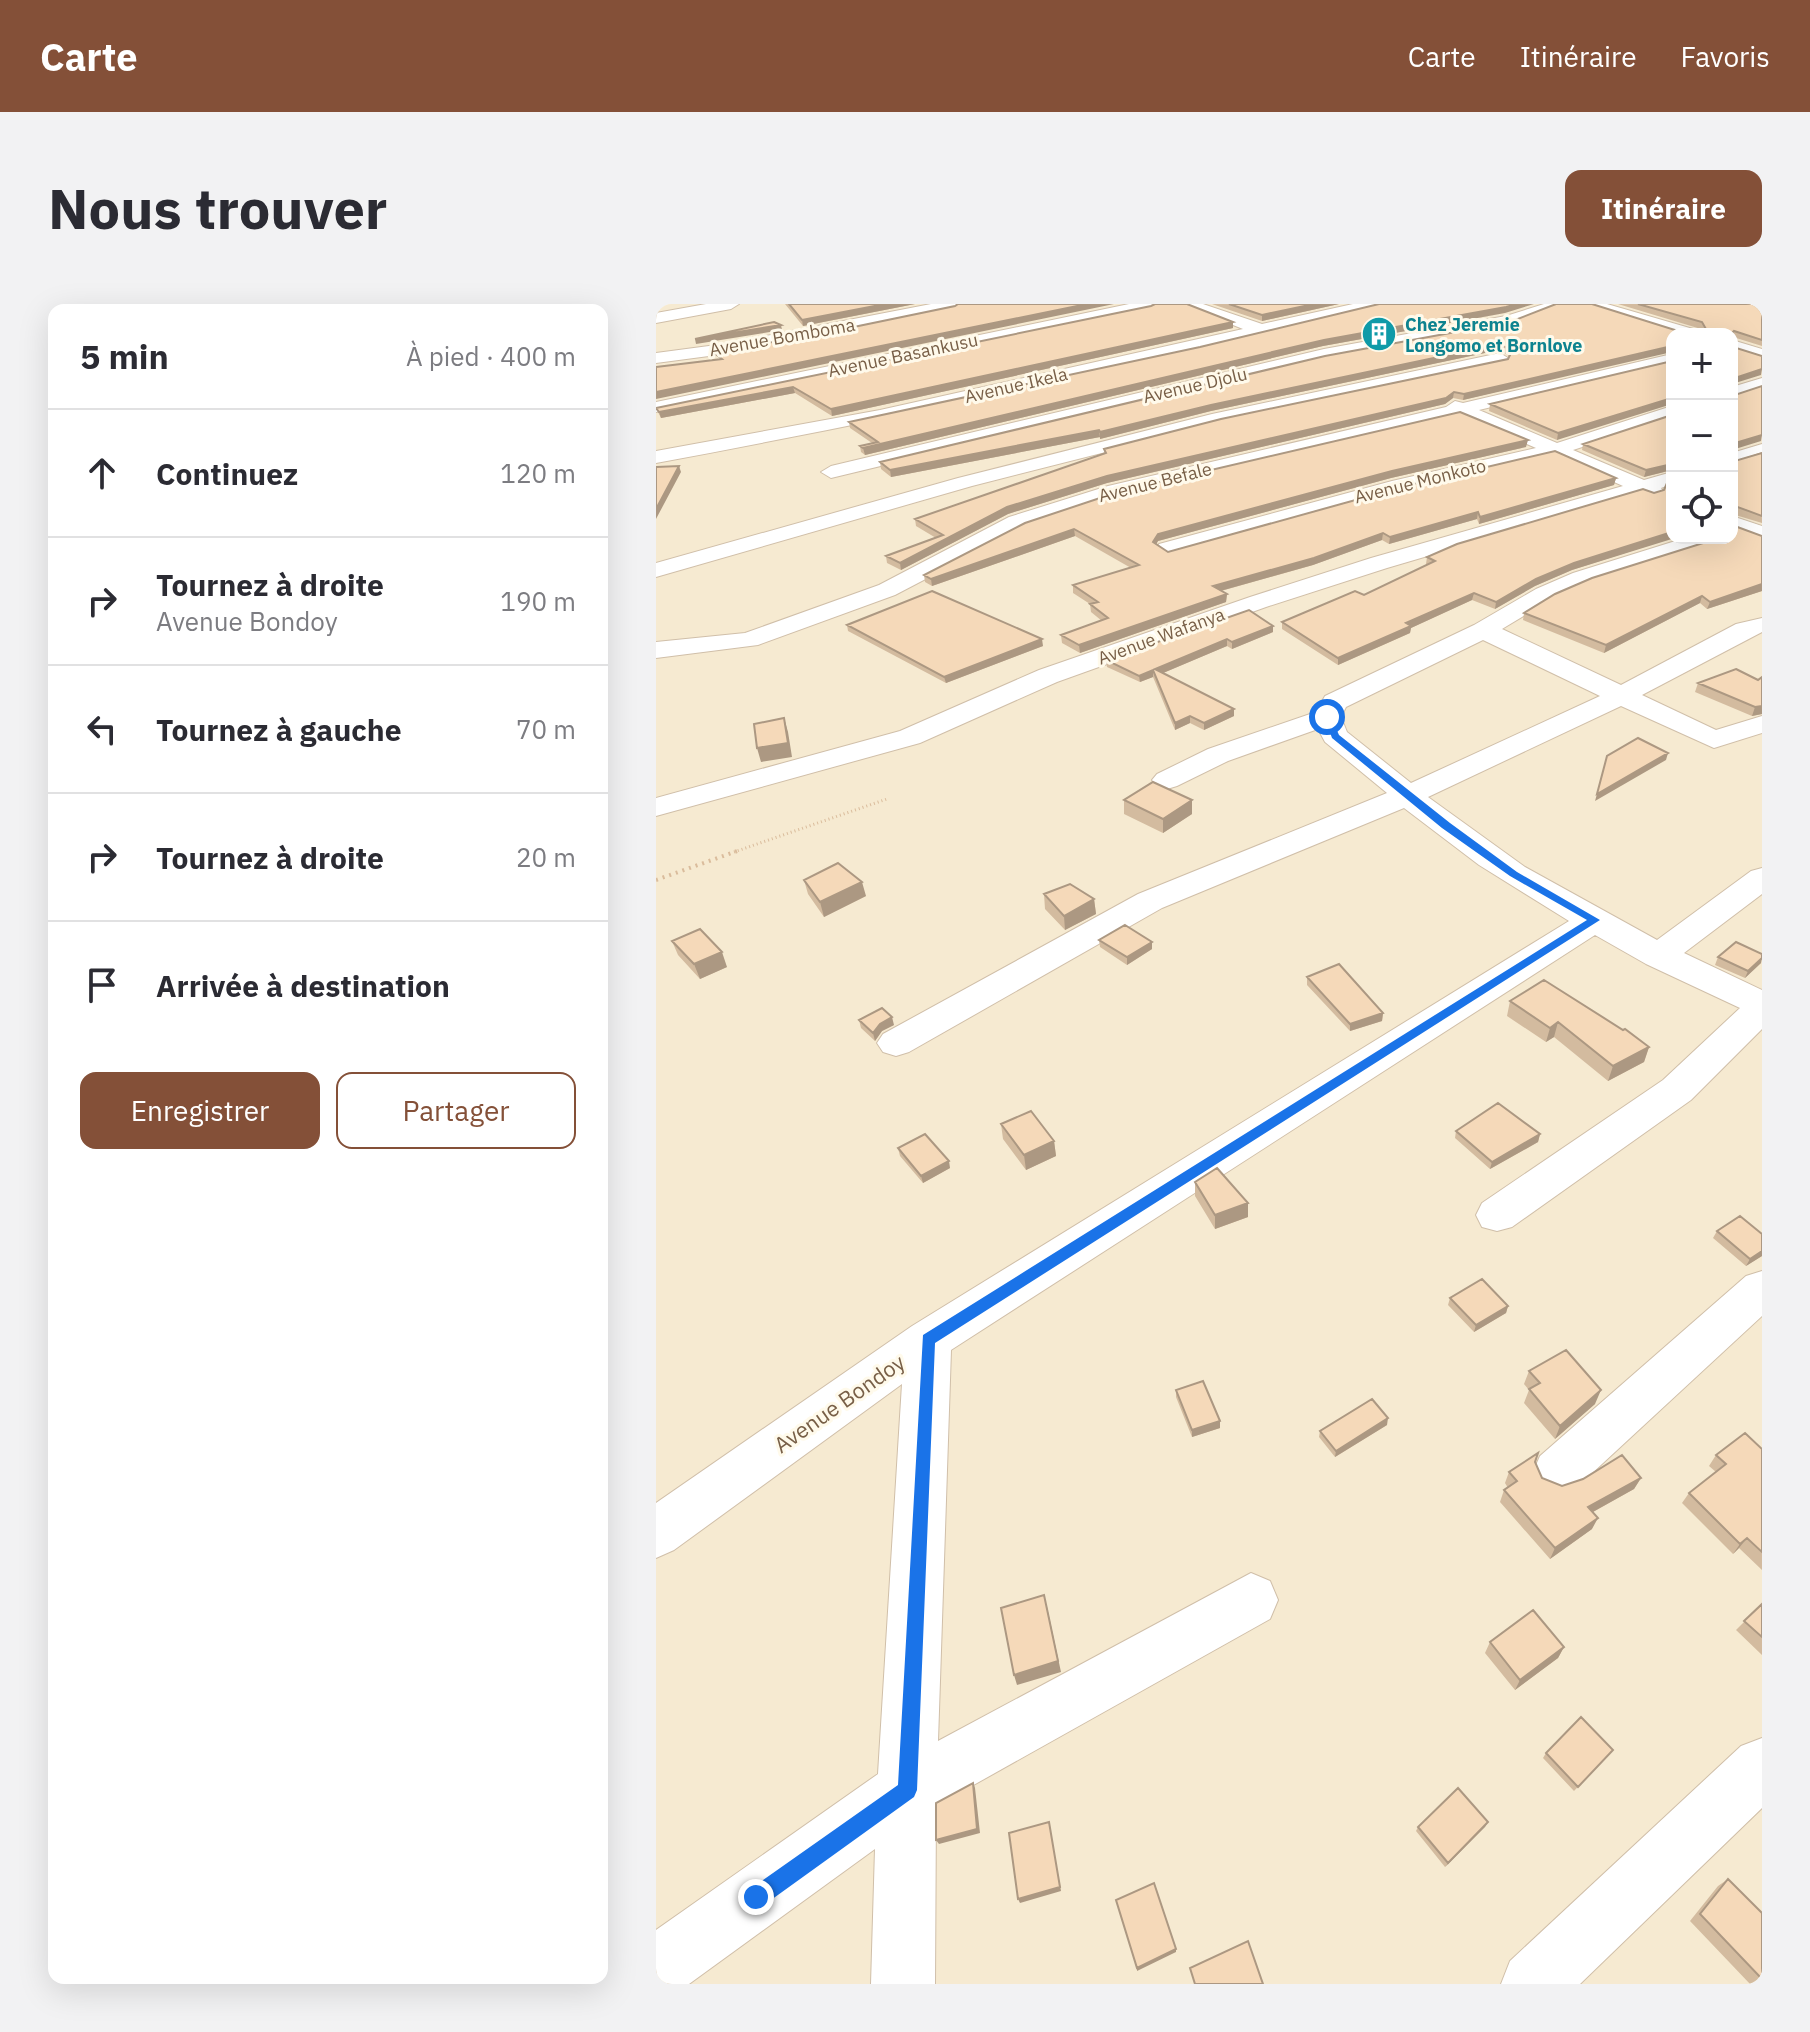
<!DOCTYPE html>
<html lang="fr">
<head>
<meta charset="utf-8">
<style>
  :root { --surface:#fff; --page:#f2f2f3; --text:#2b2b33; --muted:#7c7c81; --line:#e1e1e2; --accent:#845038 }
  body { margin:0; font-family:"IBM Plex Sans",sans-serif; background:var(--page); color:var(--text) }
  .controls { position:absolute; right:24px; top:24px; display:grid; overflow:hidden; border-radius:16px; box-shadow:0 8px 32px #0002 }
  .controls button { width:72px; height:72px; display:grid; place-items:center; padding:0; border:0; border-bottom:2px solid var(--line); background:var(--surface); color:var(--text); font:40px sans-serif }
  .stop { position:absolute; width:24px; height:24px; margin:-18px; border:6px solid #1a73e8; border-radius:50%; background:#fff }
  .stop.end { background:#1a73e8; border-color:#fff; box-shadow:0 2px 8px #0008 }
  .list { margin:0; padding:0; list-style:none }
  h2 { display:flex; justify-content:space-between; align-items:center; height:104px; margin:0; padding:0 32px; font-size:34px }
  h2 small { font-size:26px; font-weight:400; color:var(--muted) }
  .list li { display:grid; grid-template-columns:52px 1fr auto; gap:24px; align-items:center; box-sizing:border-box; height:128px; padding:0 32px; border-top:2px solid var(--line) }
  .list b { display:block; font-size:30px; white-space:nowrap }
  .list p { margin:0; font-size:26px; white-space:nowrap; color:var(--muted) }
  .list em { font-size:26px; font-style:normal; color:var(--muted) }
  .actions { display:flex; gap:16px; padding:24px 32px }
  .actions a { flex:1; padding:18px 0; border:2px solid var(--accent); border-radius:16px; text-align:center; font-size:28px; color:var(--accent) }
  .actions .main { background:var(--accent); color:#fff }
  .icon { flex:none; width:44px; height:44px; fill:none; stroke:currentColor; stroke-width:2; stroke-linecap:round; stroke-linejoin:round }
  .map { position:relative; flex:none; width:1106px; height:1680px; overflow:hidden; border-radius:16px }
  header { display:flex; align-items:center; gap:48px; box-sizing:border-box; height:112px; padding:0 40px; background:var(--accent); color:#fff }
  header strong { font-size:38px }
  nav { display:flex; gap:44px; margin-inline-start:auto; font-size:28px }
  .intro { display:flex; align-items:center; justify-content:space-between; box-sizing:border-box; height:192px; padding:0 48px }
  h1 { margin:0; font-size:56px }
  .button { padding:20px 36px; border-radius:16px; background:var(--accent); color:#fff; font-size:28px; font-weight:700 }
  main { display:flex; gap:48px; padding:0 48px }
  aside { flex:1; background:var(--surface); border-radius:16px; box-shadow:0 8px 32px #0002 }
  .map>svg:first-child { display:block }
  .residential { fill:#f6ead1; fill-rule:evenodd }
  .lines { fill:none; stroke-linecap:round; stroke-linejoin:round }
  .minor-casing { stroke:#d0bfa9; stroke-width:2 }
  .path-far1 { stroke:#dabc9c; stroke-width:3; stroke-dasharray:1 3; stroke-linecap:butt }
  .path { stroke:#dabc9c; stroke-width:4; stroke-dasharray:2 5; stroke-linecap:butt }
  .minor { fill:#fff; fill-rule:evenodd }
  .wall { fill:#d3bb9f }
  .shaded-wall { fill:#ac9882 }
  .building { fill:#f5d9b9; stroke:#ac9882; stroke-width:2 }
  .route { fill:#1a73e8 }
  .labels { text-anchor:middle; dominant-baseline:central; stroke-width:6; stroke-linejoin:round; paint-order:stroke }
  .far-culture-label { font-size:18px; font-weight:bold; fill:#0d838f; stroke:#fffaeb; text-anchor:start }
  .far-street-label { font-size:18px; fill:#785f47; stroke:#fffaeb }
  .street-label { font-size:22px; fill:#785f47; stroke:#fffaeb }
</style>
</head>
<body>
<header>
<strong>Carte</strong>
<nav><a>Carte</a><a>Itinéraire</a><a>Favoris</a></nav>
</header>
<div class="intro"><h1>Nous trouver</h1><a class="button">Itinéraire</a></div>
<main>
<aside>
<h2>5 min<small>À pied · 400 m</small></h2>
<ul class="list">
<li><svg class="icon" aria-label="ahead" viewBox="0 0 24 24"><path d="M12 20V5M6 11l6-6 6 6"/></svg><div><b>Continuez</b></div><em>120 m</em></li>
<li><svg class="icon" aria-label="right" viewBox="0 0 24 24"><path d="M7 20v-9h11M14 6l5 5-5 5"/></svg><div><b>Tournez à droite</b><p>Avenue Bondoy</p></div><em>190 m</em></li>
<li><svg class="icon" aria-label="left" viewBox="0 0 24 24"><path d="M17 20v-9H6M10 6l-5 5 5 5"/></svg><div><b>Tournez à gauche</b></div><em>70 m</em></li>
<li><svg class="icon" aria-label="right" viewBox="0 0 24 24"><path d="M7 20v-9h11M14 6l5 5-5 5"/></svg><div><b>Tournez à droite</b></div><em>20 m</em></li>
<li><svg class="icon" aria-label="arrive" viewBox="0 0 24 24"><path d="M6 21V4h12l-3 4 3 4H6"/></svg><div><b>Arrivée à destination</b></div></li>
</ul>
<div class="actions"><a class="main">Enregistrer</a><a>Partager</a></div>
</aside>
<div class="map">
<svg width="1106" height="1680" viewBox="0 0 1106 1680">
  <rect width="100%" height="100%" fill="#fef7e3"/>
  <path class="residential" d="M0,0h1106v1680h-1106zM1016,30h60v204h-60z"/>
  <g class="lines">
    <g class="minor-casing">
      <path id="minor" d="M50,0h33l-8,5 -75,14v-10z
        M275,0h32l-8,5 -231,45 -68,9v-10l68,-9z
        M473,0h30l-8,5 -495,103v-10z
        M525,0h22l59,20 91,-20h28l-3,3c-237,59 -480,111 -722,156v-12l224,-41 363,-81z
        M888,0h24l-59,21 -185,34 -493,119 -10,-6 10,-6 493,-117 182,-33z
        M927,0h24l93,27 2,3h-25z
        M1076,36l30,9v10l-30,-9z
        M844,49l8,5 -2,4 -286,61 -248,63 -316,91v-14l302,-85 254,-64z
        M1016,50v10l-193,46 78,33 115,-37v12l-99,32 71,30 28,-8v12l-11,4 2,3 -3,4 -7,2 -12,-4 -254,75 -121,39 -209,75 -137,61 -264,73v-18l244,-67 139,-61 211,-73 121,-39 252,-72 -69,-31 -150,35 -237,66 -11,-7 3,-5 233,-63 144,-33 -77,-33 -338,80 -96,32 -130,68 -137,50 -102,13v-16l89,-9 134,-48 130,-68 99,-31 338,-79 9,-6 8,2z
        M1106,74v11l-30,9v-11z
        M1106,140v12l-30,9v-12z
        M1076,212l30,10v15l-30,-11z
        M1029,234h34l-3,5 -127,40 -37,16 -50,30 119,56 115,-61 26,-6v14l-120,63 74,35 46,-14v17l-48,15 -93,-42 -193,91 97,70 132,73 94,-69 11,-3v26l-78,59 78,37v39l-71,71 -179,127 -15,4 -15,-4 -6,-12 6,-12 181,-123 77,-72 -94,-44 -51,-29 -644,415 -13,391 313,-168 19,8 8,19 -8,19 -334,187 -1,178h-64l4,-135 -186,135h-33v-54l222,-156 24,-390 -228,166 -18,8v-55l256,-177 657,-405 -90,-56 -75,-57 -242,100 -253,144 -13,4 -13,-4 -6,-9 6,-9 255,-140 249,-101 -62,-51 -7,-13 -90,32 -51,25 -10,3 -10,-3 -5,-6 5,-6 51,-25 108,-37 9,-16 149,-71 62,-36 37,-16zM827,336l117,56 -189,87 -64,-51 -6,-15 5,-10z
        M1106,967v45l-186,172 -18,7 -18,-7 -7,-16 7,-16 206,-180z
        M1106,1434v70l-182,176h-79l9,-23 231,-215z"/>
    </g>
    <path class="path-far1" d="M78,548l153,-53"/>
    <path class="path" d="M0,576l84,-30"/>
    <use href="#minor" class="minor"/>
  </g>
  <path class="wall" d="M129,0h130l-112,22z
    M556,0h127l-77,17z
    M962,0h144v42l-29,-9 -1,-3 -269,66 -10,-2 -8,6 -338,79 -99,31 -107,56 -14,-7 -1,-7 50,-18 -20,-12 -1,-7 190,-66 -1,-4 404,-90 1,-3 -10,-6 -288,61 -111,28v-2l-209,40 -10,-8 -1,-7 630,-140 168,9 23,-2z
    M495,2l82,16v6l-401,88 -37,-23 -134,25 -5,-10z
    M849,9l-182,33 -458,109 -4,-3 -1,-6 12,-3 -22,-15 -1,-6z
    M1016,57l-115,79 -68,-29 1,-7z
    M1016,111v55l-28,7 -62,-27 1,-6z
    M870,143l-135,31 -233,63 -2,3 12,8 448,-74 -2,7 -135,39 -2,-5 -88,25 -7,-4 -69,25 -92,26 6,3 -1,8 -146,51 -18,-10 -1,-8 41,-14 -11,-9 -1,-8 -17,-11v-8l58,-17 -56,-32 -143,50 -7,-4 -1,-7 101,-52z
    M1106,148v71l-30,-9v-55l3,2z
    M1008,186l8,48 -100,32 -37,16 -40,23 -23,-9 -61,28 -1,5 -72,32 -56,-36v-7l82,-27 63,-30 -1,-1 1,-7z
    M1106,232v55l-55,18 -7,-6 -96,50 -81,-33 1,-7z
    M191,321l196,21 -97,37 -98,-52z
    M617,322v6l-41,17 -5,-3 -64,27 71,43 -30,14 -14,-7 -15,7 -22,-53 -13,5 -33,-15 -1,-7z
    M1080,365l26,45 -10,2 -57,-24 3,-9z
    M468,496h68v14l-29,19 -39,-19z
    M148,576l62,16 -42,21 -16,-23z
    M388,590l50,5 2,15 -31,16 -20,-21z
    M443,636l53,2v7l-25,16 -27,-18z
    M16,637l55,26 -27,12 -22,-24z
    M1062,653l43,6 -16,15 -30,-13z
    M651,673l76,36 -1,8 -32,10 -43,-46z
    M854,697l139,46 -5,15 -36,19 -54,-44 -8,5 -39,-26z
    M203,716l35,5 -12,6 -7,10 -14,-13z
    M345,820l53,17 2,15 -30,14 -23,-31z
    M800,827l84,3 -2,8 -48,27 -35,-31z
    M242,844l52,20 -27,15 -23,-27z
    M539,878l53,35 -33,12 -20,-33z
    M1061,927l45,25 -16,10 -33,-28z
    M794,994l58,8 -2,7 -32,19 -26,-27z
    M873,1067l66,33 -40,35 -31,-36 5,-13 -5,-6z
    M520,1086l44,38 -28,9 -16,-40z
    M731,1121l-52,32 -16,-20 1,-6z
    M1106,1145v121l-23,-22 -6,6 -51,-51 7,-10 27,-21 -7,-6 7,-11z
    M879,1158l7,16 20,8 79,-8 -7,11 -41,23 -1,17 -42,30 -50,-57 4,-12 4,-2 -3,-5 4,-11z
    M1106,1300v51l-26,-25z
    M834,1338l74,5 -6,11 -43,32 -30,-37z
    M957,1446l-39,41 -31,-33 3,-5z
    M832,1518l-43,45 -29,-36 2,-4z
    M1072,1575l34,34v71h-12l-60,-63 28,-35z"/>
  <path class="shaded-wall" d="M229,0h30l-112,22 -1,-6z
    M431,0h27l-458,95v-7z
    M658,0h25l-77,17v-6z
    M861,0h17l-29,9 -182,33 -458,109 -2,-7 461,-108z
    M577,18v6l-401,88 -1,-7z
    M125,21l1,5 -86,14 -1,-5z
    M844,40l-1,6 -288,61 -111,28v-7l111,-27z
    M1016,42v6l-209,48 1,-6z
    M1106,65l-1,6 -29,9v-5z
    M137,83l2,6 -134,25 -2,-6z
    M798,88l-1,6 -8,6 -338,79 -99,31 -107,56 -1,-7 107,-56 100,-31z
    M1016,94v6l-115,36 1,-7z
    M443,126l1,7 -209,40 -1,-7z
    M1106,131l-1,6 -29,9v-6z
    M872,136l-2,7 -135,31 -233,63 -5,9v-8l5,-8 234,-63z
    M1016,160v6l-28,7 2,-7z
    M23,162l2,6 -25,47v-10z
    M960,174l-2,7 -135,39 1,-7z
    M822,208l-1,7 -88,25 1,-7z
    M418,225l1,7 -143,50 -1,-7z
    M1016,228v6h3l-103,32 -37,16 -40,23 1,-7 40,-23 38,-16z
    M727,229l-1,7 -69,25 -100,28v-7z
    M1106,280v7l-55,18 3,-7z
    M818,289l-2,7 -61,28 -1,5 -72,32v-7l68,-35z
    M571,290l-1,8 -146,51 -1,-8z
    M1046,292l-2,7 -96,50 2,-8z
    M617,322v6l-41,17v-7z
    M386,335l1,7 -97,37 -2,-6z
    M571,335v7l-71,30 -1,-7z
    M497,366v7l-13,5 -1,-6z
    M1106,402v8l-10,2 3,-9z
    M578,405v7l-30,14v-7z
    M534,412v7l-15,7v-7z
    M128,414l4,14 4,25 -31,5 -4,-14z
    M1012,449l-2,7 -71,41 2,-7z
    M536,496v14l-29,19v-14z
    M206,578l4,14 -42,21 -4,-15z
    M438,595l2,15 -31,16 -1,-14z
    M496,638v7l-25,16v-8z
    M66,648l5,15 -27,12 -6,-15z
    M1106,654l-1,5 -16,15 3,-7z
    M727,709l-1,8 -32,10v-7z
    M236,713l2,8 -12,6 -7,10 -2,-8 7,-9z
    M902,718l-4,15 -8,5 4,-14z
    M993,743l-5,15 -36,19 5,-15z
    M884,830l-2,8 -48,27 2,-7z
    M398,837l2,15 -30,14 -2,-15z
    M293,857l1,7 -27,15 -2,-7z
    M592,899v14l-33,12v-14z
    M1106,947v5l-16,10 4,-7z
    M852,1002l-2,7 -32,19 2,-7z
    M945,1086l-6,14 -40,35 5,-13z
    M732,1114l-1,7 -52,32 1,-6z
    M564,1117v7l-28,9v-7z
    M985,1174l-7,11 -52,29 6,-11z
    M942,1214l-6,11 -42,30 5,-11z
    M1091,1234l-8,10 -6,6 7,-10z
    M391,1303l14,65 -44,13 -3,-10z
    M908,1343l-6,11 -43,32 5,-10z
    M317,1479l2,5 5,45 -41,11 -3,-4z
    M393,1518l12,69 -41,12 -2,-4z
    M832,1518l-3,5 -40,40 3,-4z
    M520,1645v3l-39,19v-3z"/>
  <path class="building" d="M133,0h96l-83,16z
    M302,0h129l-431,88v-25l66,-8 -9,-7 102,-17 140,-29z
    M499,0h32l46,18 -402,87 -38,-22 -134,25 -3,-4 495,-102z
    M573,0h85l-52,11z
    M723,0h138l-11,3 -182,33 -461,108 -3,-2 18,-4 -29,-20 351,-75z
    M900,0h36l86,27 28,-2 -4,-7 -64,-18h124v36l-28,-9 -3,3h-59v12l-208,48 -10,-2 -8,6 -339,78 -100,31 -107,56 -14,-7 57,-21 -28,-16 191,-66 -2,-4 117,-30 287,-60 4,-8 -12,-7 -289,61 -111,27 -1,-2 -209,40 -10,-8 445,-106 185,-34z
    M118,18l7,3 -86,14z
    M1076,38l1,5 29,9v13l-30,10z
    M1016,57v37l-114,35 -68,-29z
    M1106,82v49l-30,9v-51l3,2z
    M804,108l68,28 -136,31 -234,63 -5,8 15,10 238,-66 149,-35 61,27 -136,39 -2,-5 -88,25 -7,-4 -69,25 -101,28 14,8 -148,51 -18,-10 47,-17 -18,-14 8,-2 -25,-17 66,-20 -65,-36 -143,50 -7,-4 101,-52 96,-32z
    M1016,111v49l-26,6 -63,-26z
    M1106,149v63l-27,-10 -3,2v-49l3,2z
    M23,162l-23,43v-42z
    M1016,177v51l-98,31 -38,16 -40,23 -22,-9 -68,30 5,3 -73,32 -56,-36 73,-31 9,4 71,-34 -8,-4 30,-13 186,-55 11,4 10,-3 3,-7z
    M1076,221l30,11v48l-52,18 -8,-6 -96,49 -82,-32 31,-19 37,-16 127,-40h13z
    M276,287l110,48 -98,38 -97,-52z
    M593,306l24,16 -41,16 -5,-3 -72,30 79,40 -30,14 -14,-7 -15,7 -22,-53 -14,6 -33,-16z
    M1080,365l22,11 4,-3v29l-7,1 -57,-24z
    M128,414l4,25 -31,5 -3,-24z
    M982,434l30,15 -71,41 10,-38z
    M497,478l39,18 -29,19 -39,-19z
    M182,559l24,19 -42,20 -16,-22z
    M414,580l24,15 -30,17 -20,-22z
    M469,621l27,17 -25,15 -28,-17z
    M44,625l22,23 -28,12 -22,-23z
    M1080,638l26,12v4l-14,13 -30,-14z
    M683,660l44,49 -33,11 -43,-47z
    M888,676l79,50 2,-1 24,18 -36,19 -55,-44 -8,6 -40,-27z
    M226,704l10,9 -12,7 -7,9 -14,-13z
    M842,799l42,31 -48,28 -36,-31z
    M375,807l23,30 -30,14 -23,-31z
    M269,830l24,27 -28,15 -23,-28z
    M561,864l31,35 -33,12 -20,-33z
    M1084,912l22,18v17l-12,8 -33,-28z
    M826,975l26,27 -32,19 -26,-27z
    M910,1046l35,40 -41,36 -31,-37 11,-6 -11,-12z
    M547,1077l17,40 -28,9 -16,-40z
    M716,1095l16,19 -52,33 -16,-20z
    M1089,1129l17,16v103l-15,-14 -7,6 -51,-51 37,-29 -10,-9z
    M882,1149l-3,9 7,16 20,8 21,-7 39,-24 19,23 -53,29 10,11 -43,30 -51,-58 13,-9 -8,-9z
    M388,1291l14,66 -44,14 -13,-67z
    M1106,1300v33l-18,-16z
    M877,1306l31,37 -44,33 -30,-38z
    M925,1413l32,33 -35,37 -32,-34z
    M317,1479l4,46 -41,11v-37z
    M802,1484l30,34 -40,41 -30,-36z
    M393,1518l11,65 -42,12 -9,-66z
    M1072,1575l34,34v66l-62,-65z
    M498,1579l22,66 -39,19 -21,-68z
    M592,1637l15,43h-68l-5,-16z"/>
  <path class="route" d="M668,411h6l9,20 111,88 67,49 83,48 -665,423 -18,447 -3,7 -150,108 -8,3 -7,-3 -3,-8 3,-7 149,-105 25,-450 664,-415 -77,-44 -68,-48 -110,-90z"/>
  <defs>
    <g id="building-disc" transform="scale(1.8)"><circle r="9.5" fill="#0f9aa8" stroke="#fffaeb"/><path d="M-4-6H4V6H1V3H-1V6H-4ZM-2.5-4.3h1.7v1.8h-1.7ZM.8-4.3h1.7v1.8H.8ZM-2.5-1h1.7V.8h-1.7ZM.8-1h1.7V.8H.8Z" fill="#fff"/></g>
  </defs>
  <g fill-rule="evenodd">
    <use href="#building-disc" x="723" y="30"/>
  </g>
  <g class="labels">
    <g class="far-culture-label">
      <text x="749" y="20">Chez Jeremie<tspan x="749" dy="21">Longomo et Bornlove</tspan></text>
    </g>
    <g class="far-street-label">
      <text transform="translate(126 33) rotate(-10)">Avenue Bomboma</text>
      <text transform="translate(247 51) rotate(-12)">Avenue Basankusu</text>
      <text transform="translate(360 81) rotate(-13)">Avenue Ikela</text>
      <text transform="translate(539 81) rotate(-13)">Avenue Djolu</text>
      <text transform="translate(764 177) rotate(-14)">Avenue Monkoto</text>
      <text transform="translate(499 178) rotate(-14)">Avenue Befale</text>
      <text transform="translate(505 332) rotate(-20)">Avenue Wafanya</text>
    </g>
    <g class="street-label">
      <text transform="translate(183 1099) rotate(-35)">Avenue Bondoy</text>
    </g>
  </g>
</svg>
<div class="controls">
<button>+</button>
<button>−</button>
<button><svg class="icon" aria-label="locate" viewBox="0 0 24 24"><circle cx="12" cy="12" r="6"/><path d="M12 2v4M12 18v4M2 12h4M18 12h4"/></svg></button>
</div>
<div class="stop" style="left:671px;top:413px"></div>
<div class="stop end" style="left:100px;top:1593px"></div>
</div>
</main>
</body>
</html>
